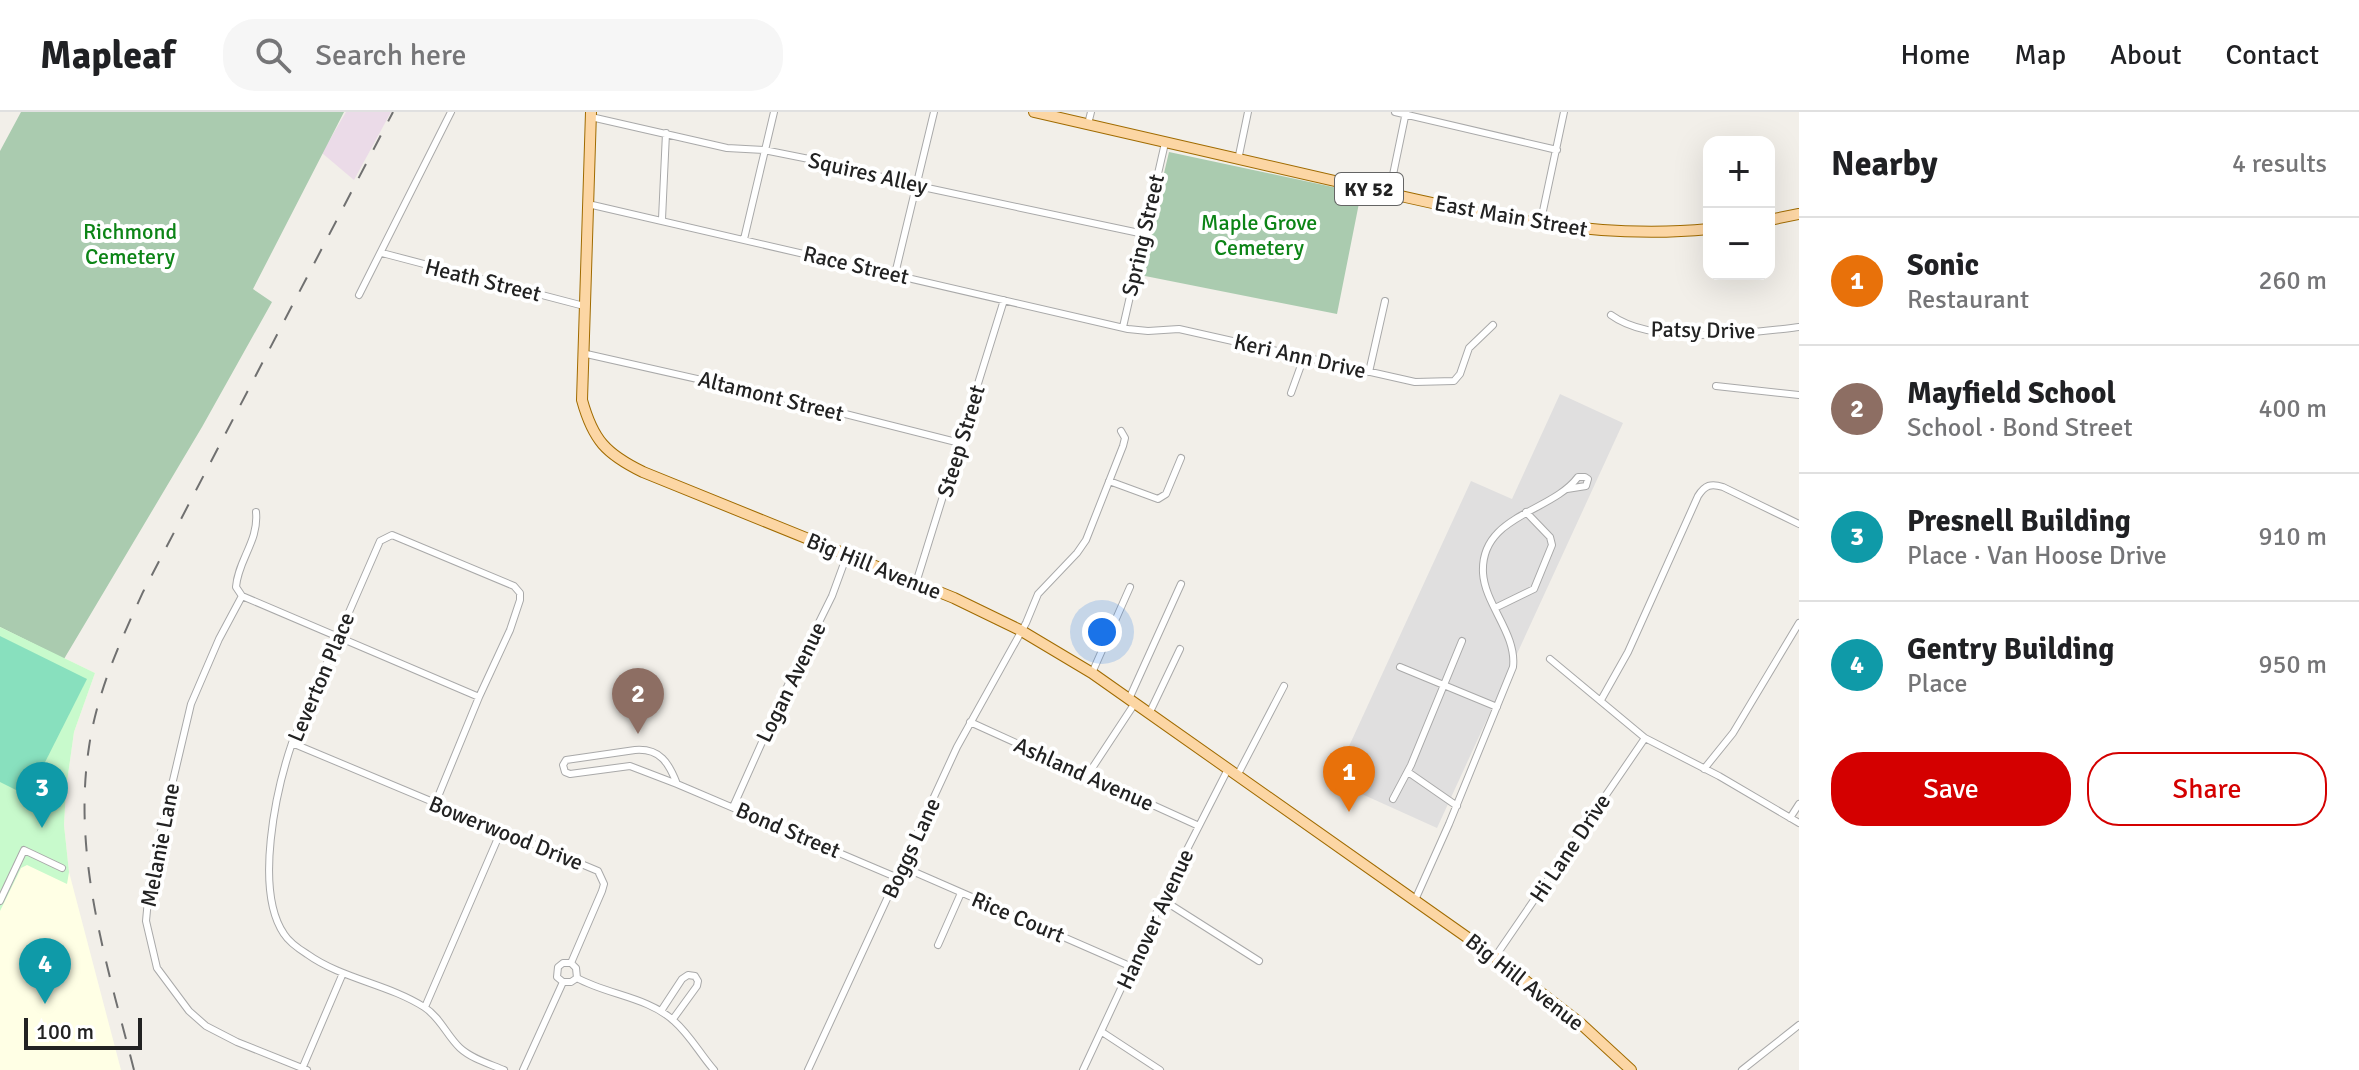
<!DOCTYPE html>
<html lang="en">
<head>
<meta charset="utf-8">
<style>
  :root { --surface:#fff; --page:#f6f6f6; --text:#202124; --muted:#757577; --line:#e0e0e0; --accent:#d40000 }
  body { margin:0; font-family:Signika,sans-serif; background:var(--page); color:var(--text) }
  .controls { position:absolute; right:24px; top:24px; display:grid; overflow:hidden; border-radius:16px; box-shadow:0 8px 32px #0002 }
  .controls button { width:72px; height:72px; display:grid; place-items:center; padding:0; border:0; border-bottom:2px solid var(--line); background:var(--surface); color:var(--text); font:40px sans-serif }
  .scale { position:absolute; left:24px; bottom:20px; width:118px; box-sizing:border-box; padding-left:8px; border:4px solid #222; border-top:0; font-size:22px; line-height:28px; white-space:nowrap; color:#222; -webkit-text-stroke:6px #fff; paint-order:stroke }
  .you { position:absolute; left:1102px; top:520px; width:28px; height:28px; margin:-20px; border:6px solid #fff; border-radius:50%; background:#1a73e8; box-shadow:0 0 0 12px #1a73e833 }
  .badge { display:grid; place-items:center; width:52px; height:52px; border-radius:50%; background:var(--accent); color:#fff; font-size:26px; font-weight:700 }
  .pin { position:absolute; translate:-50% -66px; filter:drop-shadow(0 2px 4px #0008) }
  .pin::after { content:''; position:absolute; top:42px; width:28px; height:24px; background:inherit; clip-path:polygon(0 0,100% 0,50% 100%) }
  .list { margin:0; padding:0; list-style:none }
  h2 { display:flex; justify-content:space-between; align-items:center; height:104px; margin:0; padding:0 32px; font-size:34px }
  h2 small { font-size:26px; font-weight:400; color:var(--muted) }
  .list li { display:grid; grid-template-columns:52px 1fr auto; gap:24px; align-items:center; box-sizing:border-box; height:128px; padding:0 32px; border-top:2px solid var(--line) }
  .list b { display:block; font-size:30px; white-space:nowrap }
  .list p { margin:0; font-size:26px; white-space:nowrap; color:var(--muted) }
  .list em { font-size:26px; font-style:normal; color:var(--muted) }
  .actions { display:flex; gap:16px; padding:24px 32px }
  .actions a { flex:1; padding:18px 0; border:2px solid var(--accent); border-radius:32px; text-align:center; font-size:28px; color:var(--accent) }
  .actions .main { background:var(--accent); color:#fff }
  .icon { flex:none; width:44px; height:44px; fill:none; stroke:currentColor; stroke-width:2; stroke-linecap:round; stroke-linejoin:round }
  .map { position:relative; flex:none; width:1799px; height:958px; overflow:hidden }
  header { display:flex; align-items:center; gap:48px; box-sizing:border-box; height:112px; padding:0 40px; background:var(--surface); border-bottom:2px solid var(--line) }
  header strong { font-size:38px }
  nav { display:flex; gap:44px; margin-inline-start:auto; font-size:28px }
  .search { width:560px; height:72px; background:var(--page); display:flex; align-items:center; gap:20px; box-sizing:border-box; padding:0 28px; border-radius:32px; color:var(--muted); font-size:30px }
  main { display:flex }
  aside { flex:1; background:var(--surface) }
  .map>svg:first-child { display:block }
  .residential { fill:#e0dfdf }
  .industrial { fill:#ebdbe8 }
  .education { fill:#ffffe5 }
  .cemetery { fill:#aacbaf }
  .park { fill:#c8facc }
  .pitch { fill:#88e0be }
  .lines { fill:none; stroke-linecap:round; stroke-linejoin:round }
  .street-casing { stroke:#a9a9a9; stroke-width:8 }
  .primary-casing { stroke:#a06b00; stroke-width:12 }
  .street { stroke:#fff; stroke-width:6 }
  .primary { stroke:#fcd6a4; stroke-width:10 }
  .rail { stroke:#707070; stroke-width:2; stroke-dasharray:16 16; stroke-linecap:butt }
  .labels { text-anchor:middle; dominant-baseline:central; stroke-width:8; stroke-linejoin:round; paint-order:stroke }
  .shield { fill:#fff; stroke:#646464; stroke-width:2 }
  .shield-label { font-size:20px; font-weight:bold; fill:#222 }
  .street-label { font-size:22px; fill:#222; stroke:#fff }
  .park-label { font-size:22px; fill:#0c8416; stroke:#fff }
</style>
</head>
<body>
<header>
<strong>Mapleaf</strong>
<div class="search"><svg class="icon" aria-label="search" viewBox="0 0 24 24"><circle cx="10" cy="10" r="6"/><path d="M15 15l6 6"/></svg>Search here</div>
<nav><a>Home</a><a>Map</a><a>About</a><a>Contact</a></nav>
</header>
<main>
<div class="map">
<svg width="1799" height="958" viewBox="0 0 1799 958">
  <rect width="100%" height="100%" fill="#f2efe9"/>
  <path class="residential" d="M1560,282l63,29 -186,405 -104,-47 138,-300 41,18z"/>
  <path class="industrial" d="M346,0h45l-37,68 -32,-27z"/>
  <path class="education" d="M0,515l95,46 -21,59 -8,57 -2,36 5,47 52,198h-121z"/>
  <path class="cemetery" d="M21,0h323l-91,177 19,13 -70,125 -138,232 -64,-32v-476z
    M1169,40l192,41 -24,121 -197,-39z"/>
  <path class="park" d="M0,515l95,46 -21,59 -8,57 -2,36 5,47 -2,12 -40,-19 -6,3 -21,43z"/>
  <path class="pitch" d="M0,524l87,43 -59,117 -28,-14z"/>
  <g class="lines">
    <g class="street-casing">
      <path id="street" d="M1395,0l162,38
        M591,5l136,31 37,2 45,9 109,27 226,48
        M1088,12l3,-12
        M1238,48l10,-48
        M1389,82l17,-82
        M588,92l540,125 20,2 31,-2 236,53 39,-1 6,-7 9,-26 24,-23
        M662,107l4,-86
        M1540,113l24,-113
        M744,127l30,-127
        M382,141l202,53
        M895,162l39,-162
        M359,183l92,-183
        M1611,203c42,31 138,18 188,12
        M1123,215l42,-184
        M582,241l204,46 174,44
        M1369,260l16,-71
        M1716,274l83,9
        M1291,281l13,-36
        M1109,369l49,18 8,-5 15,-36
        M916,471l88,-283
        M242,484l-23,43 -28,65 -41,174 -4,43 11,47 32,43 17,15 31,16 70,28
        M242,484l237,101
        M242,484l-6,-9c2,-27 23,-46 20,-75
        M1495,496l39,-19 18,-44 -2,-8 -24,-25
        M1550,547l95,79 74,38 80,47
        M1400,555l97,40
        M1092,561l38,-86
        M1129,587l52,-115
        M1601,588l27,-48 70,-156c7,-11 13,-13 25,-9l76,37
        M1149,602l31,-65
        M970,610l229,104
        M292,631l306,128 6,13 -2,7 -31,72
        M635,638c25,-2 34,13 42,34l-47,-18 -60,8 -5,-2 -2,-7 3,-5z
        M1704,657l29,-36 66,-110
        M1408,660l49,34
        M1087,664l48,-73
        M1237,664l47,-90
        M677,672l221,94
        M1393,687l18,-34 51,-124
        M435,692l44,-107 31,-67 10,-30v-7l-6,-7 -122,-51 -12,6 -88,202c-16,47 -38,147 -8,191 5,8 15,15 23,20 35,25 81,30 117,53 16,10 23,29 36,41 12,11 30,16 44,22
        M733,695l51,-114 48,-97 15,-41
        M1790,706l9,-14
        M903,755l229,100
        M1163,788l96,61
        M1415,788l34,-76 64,-157c4,-33 -28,-62 -30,-94 -3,-58 68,-60 95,-96h7l3,2 -2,7 -19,3
        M0,789l24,-51 38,18
        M938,833l23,-52
        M1495,845l150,-219
        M577,866c31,17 71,19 97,43 16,14 26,33 40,49
        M563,870l-6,-5 1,-10 5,-4h8
        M563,870h8l6,-4 -1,-10 -5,-5
        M425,895l76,-176
        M661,899l21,-32 6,-4 7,1 3,5 -1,5 -24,33
        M1102,920l58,38
        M302,957l41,-96
        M523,958l40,-88
        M808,958l149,-323 69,-124 12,-29 39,-41 9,-13 37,-94 2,-8 -4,-7
        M1083,958l90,-193 55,-108
        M1742,958l57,-45"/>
    </g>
    <g class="primary-casing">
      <path id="primary" d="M591,0l-9,288c11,40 24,54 61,72l311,126 66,32 72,43 403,284 85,66 51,47
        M1034,0c109,24 218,51 327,75 115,26 229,54 348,42
        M1769,108l30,-6"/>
    </g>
    <use href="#street" class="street"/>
    <use href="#primary" class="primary"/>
    <path class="rail" d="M134,958c-27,-106 -62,-213 -45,-323 8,-55 31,-105 54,-155l250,-480"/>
  </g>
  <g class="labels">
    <rect class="shield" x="1335" y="61" width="68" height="32" rx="6"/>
    <g class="shield-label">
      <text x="1369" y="77">KY 52</text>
    </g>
    <g class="street-label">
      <text transform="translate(868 61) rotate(13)">Squires Alley</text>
      <text transform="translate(1511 104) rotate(10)">East Main Street</text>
      <text transform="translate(1143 123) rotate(-77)">Spring Street</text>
      <text transform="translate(856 153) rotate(13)">Race Street</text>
      <text transform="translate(483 168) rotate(14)">Heath Street</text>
      <text transform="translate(1703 218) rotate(1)">Patsy Drive</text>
      <text transform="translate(1300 244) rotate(13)">Keri Ann Drive</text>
      <text transform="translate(771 284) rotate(14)">Altamont Street</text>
      <text transform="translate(961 329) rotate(-73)">Steep Street</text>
      <text transform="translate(874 454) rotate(22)">Big Hill Avenue</text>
      <text transform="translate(321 565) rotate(-67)">Leverton Place</text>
      <text transform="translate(791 570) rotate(-64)">Logan Avenue</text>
      <text transform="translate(1084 662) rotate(24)">Ashland Avenue</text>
      <text transform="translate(788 718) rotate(23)">Bond Street</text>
      <text transform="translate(506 721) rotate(22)">Bowerwood Drive</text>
      <text transform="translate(160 733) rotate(-79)">Melanie Lane</text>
      <text transform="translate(911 736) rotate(-65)">Boggs Lane</text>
      <text transform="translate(1570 736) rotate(-56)">Hi Lane Drive</text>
      <text transform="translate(1018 805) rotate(23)">Rice Court</text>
      <text transform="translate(1155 807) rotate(-65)">Hanover Avenue</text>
      <text transform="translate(1525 870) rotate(38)">Big Hill Avenue</text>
    </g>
    <g class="park-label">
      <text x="1259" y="110">Maple Grove<tspan x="1259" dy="25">Cemetery</tspan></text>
      <text x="130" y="119">Richmond<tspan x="130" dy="25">Cemetery</tspan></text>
    </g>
  </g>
</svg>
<div class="controls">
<button>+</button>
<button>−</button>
</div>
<div class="scale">100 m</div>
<div class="you"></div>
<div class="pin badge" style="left:1349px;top:700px;background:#e8710a">1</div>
<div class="pin badge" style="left:638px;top:622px;background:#8d6e63">2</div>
<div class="pin badge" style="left:42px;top:716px;background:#0f9aa8">3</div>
<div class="pin badge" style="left:45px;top:892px;background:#0f9aa8">4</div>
</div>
<aside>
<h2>Nearby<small>4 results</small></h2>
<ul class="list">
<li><span class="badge" style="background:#e8710a">1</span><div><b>Sonic</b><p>Restaurant</p></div><em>260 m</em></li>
<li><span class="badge" style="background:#8d6e63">2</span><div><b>Mayfield School</b><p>School · Bond Street</p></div><em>400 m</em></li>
<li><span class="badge" style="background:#0f9aa8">3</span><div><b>Presnell Building</b><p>Place · Van Hoose Drive</p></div><em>910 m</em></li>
<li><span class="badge" style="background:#0f9aa8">4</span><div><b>Gentry Building</b><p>Place</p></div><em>950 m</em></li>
</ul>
<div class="actions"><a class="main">Save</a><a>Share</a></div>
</aside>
</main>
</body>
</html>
